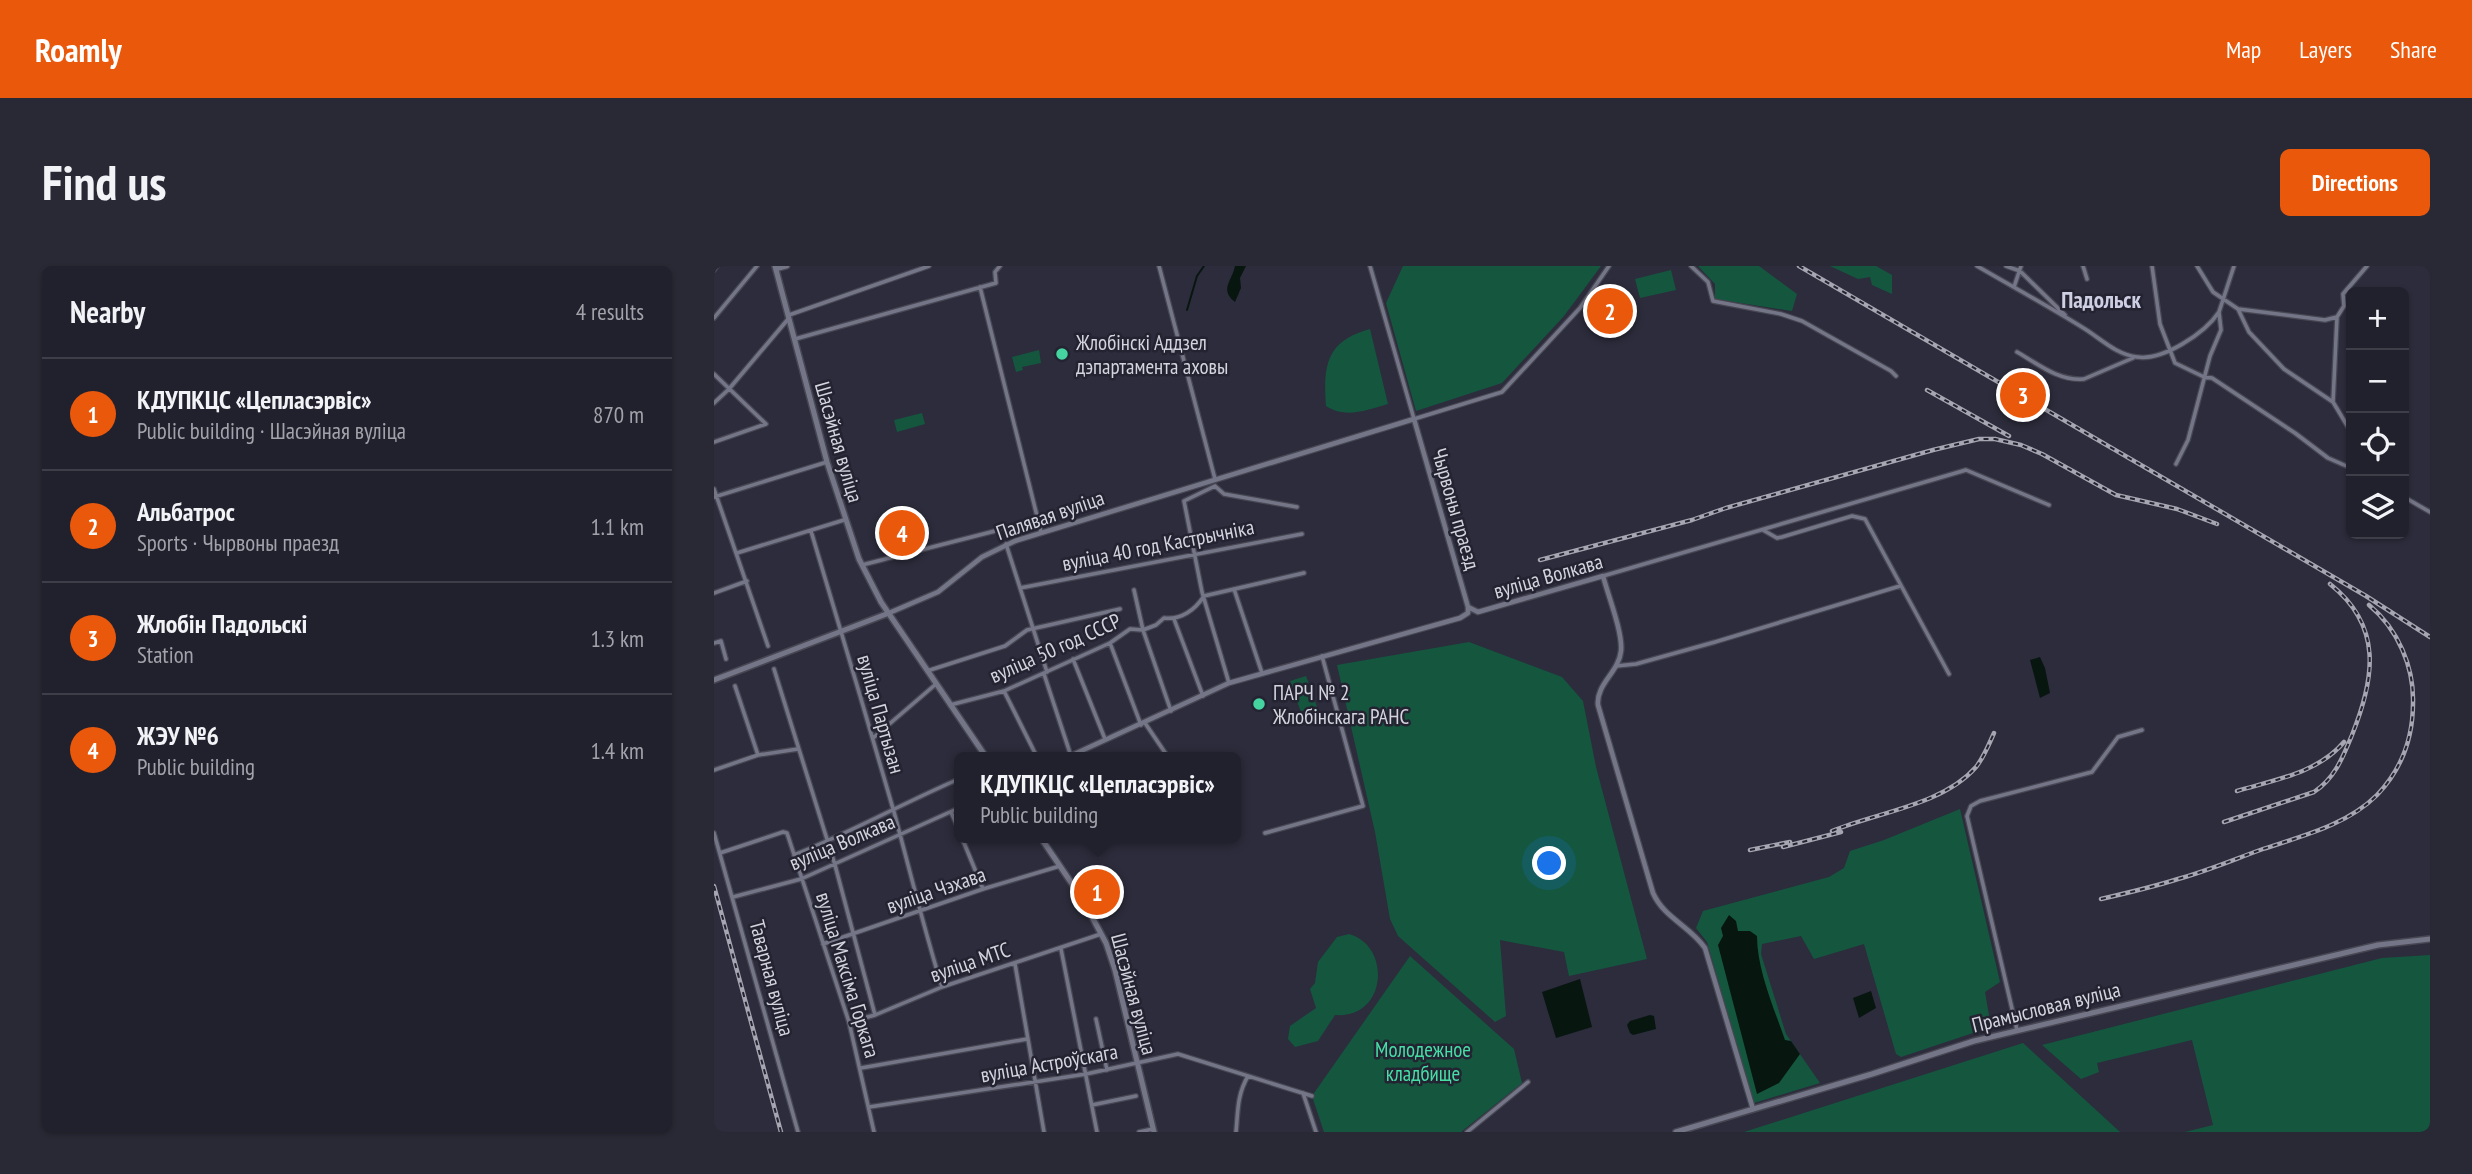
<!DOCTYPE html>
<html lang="en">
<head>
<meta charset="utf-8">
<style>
  :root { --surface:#21212d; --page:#292935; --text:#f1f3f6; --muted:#a2a3aa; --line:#3e3e49; --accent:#ea580c }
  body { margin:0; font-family:"PT Sans Narrow",sans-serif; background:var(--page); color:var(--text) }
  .controls { position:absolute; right:21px; top:21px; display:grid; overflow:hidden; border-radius:10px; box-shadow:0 2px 5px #0004 }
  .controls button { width:63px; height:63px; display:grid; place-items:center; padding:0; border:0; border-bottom:2px solid var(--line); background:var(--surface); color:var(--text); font:35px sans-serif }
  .you { position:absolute; left:836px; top:598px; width:24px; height:24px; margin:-18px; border:5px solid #fff; border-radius:50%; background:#1a73e8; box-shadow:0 0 0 10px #1a73e833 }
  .badge { display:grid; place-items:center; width:46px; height:46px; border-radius:50%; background:var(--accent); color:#fff; font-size:23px; font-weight:700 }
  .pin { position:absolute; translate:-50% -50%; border:4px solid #fff; box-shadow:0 2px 7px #0006 }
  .popup { position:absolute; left:240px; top:486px; width:287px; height:91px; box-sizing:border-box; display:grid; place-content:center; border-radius:10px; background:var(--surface); filter:drop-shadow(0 2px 5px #0005); font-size:23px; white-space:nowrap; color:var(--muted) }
  .popup b { font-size:26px; color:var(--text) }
  .popup::after { content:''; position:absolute; left:50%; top:100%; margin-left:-14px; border:14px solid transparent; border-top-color:var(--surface) }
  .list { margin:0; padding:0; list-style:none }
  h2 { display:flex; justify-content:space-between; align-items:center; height:91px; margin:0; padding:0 28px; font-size:30px }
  h2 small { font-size:23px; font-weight:400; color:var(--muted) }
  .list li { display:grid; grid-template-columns:46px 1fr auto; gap:21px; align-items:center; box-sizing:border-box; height:112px; padding:0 28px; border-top:2px solid var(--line) }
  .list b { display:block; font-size:26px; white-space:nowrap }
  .list p { margin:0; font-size:23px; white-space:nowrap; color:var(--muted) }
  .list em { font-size:23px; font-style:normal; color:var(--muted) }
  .icon { flex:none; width:38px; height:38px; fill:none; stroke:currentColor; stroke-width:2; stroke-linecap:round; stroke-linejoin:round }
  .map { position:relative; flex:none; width:1716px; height:866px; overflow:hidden; border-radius:10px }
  header { display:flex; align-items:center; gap:42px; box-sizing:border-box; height:98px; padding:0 35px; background:var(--accent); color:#fff }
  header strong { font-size:33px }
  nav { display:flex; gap:38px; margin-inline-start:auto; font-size:24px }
  .intro { display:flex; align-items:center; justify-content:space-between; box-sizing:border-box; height:168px; padding:0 42px }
  h1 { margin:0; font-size:49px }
  .button { padding:18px 32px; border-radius:10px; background:var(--accent); color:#fff; font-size:24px; font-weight:700 }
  main { display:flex; gap:42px; padding:0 42px }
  aside { flex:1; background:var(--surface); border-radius:10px; box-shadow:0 2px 5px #0004 }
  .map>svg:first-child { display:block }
  .green { fill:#14573e }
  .water { fill:#081610 }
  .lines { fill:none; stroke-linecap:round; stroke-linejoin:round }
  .stream { stroke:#081610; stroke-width:2 }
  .minor-casing { stroke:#474754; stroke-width:6 }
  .tertiary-casing { stroke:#474754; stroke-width:7 }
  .secondary-casing { stroke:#474754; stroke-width:8 }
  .minor { stroke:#747587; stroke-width:3.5 }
  .tertiary { stroke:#747587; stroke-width:4.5 }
  .secondary { stroke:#747587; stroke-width:5 }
  .rail-casing { stroke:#a6a6b2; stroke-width:4.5 }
  .rail { stroke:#232332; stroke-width:2; stroke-dasharray:5; stroke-linecap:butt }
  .poi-dot { fill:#45d49f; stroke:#232332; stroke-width:2.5 }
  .labels { text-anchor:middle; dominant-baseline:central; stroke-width:5; stroke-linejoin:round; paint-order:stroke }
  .poi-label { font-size:21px; fill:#d4d4de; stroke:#232332; text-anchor:start }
  .street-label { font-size:21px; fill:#d4d4de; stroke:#232332 }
  .park-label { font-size:21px; fill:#45dfa6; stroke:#232332 }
  .neighbourhood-label { font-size:23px; font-weight:bold; fill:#cecfe3; stroke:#232332 }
</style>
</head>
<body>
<header>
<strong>Roamly</strong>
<nav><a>Map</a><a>Layers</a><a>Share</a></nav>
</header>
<div class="intro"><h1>Find us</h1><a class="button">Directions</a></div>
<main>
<aside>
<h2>Nearby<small>4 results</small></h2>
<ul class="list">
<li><span class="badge">1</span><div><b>КДУПКЦС «Цепласэрвіс»</b><p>Public building · Шасэйная вуліца</p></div><em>870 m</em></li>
<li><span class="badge">2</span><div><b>Альбатрос</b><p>Sports · Чырвоны праезд</p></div><em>1.1 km</em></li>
<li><span class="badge">3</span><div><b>Жлобін Падольскі</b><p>Station</p></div><em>1.3 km</em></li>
<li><span class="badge">4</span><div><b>ЖЭУ №6</b><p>Public building</p></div><em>1.4 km</em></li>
</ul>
</aside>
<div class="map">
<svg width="1716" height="866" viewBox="0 0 1716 866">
  <rect width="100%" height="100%" fill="#2c2c3c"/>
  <path class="green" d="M689,0h198l-37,50 -62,67 -86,28 -30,-108z
    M984,0h61l38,28 -5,17 -77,-12v-15z
    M1116,0h46l16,9v19l-20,-9 -2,-8 -12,2z
    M957,4l5,20 -36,8 -5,-19z
    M656,63l18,75c-22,6 -42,15 -62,2 -3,-40 0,-65 44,-77z
    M325,84l2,13 -19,4 1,3 -7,2 -4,-15z
    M208,147l3,11 -28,8 -3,-12z
    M755,376l93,35 21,24 13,66 51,192 -78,17 -5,-24 -64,-12 6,76 -11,6 -97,-86 -8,-17 -15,-87 -38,-167z
    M592,410l15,42 -16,6 -15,-43z
    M1246,543l40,173 -15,10 6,35 -90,30 -5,-3 -32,-110 -50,15 -13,-23 -39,8 -1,10 25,80 34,49 -66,20 -47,-161 -11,-14 7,-17 126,-34 15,-9 6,-17 34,-11z
    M635,668c43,12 38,85 -14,81l-17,26 -23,6 -7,-8 2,-13 26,-18 -6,-19 5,-6 3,-21 19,-25z
    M1716,689v177h-245l28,-7 -21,-85 -95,23 2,9 -18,7 -39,-34 340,-87z
    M696,690l104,93 8,34 -61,49h-137l-12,-36z
    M1309,777l97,89h-376z"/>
  <path class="water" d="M521,0h11l-6,12 1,10 -6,14c-16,-12 -3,-21 0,-36z
    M1326,391l5,11 5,25 -10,5 -10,-38z
    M1015,649l7,6 2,10h12l7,5c0,34 17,72 28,104l6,1 9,13 -21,29 -22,11 -39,-149 5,-9 -2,-8z
    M866,713l12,48 -36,11 -14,-46z
    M1157,725l5,17 -17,10 -6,-20z
    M936,749l4,1 2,13 -23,6 -3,-2 -3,-8 3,-4z"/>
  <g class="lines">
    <path class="stream" d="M473,44l10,-34 7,-10"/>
    <g class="minor-casing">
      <path id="minor" d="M445,0l56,213
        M656,0l44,153 88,-27 78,-84 29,-42
        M977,0l17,16 5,19 68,13 21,7 89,50 5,5
        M1263,0c36,21 73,41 108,63 16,10 32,26 52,28 26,4 68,-24 82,-45
        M1292,0l14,5 45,44
        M1369,0l4,13
        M1438,0l8,58 15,39 29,14 8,1 83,55 33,25 23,10
        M1483,0l16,26 25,17 87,11 12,-3
        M0,4l3,-4
        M266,21l61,245
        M1300,21l7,-21
        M1524,43l11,23 35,37 49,33 18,30
        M75,49l140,-49
        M0,52l43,-52
        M81,73l201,-56 -1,-11 5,-6
        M1303,86c21,12 41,29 67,27l49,-21
        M0,108l52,50 -52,18
        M1619,136l4,-85 7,-11 -1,-12 24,-28
        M0,137l15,-14 60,-71
        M1462,198l12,-24 22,-84 11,-26 -2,-18 15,-46
        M501,220l-31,15 18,91 27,91
        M501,220l9,8 73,13
        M0,223l54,157
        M0,231l113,-35
        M1690,231l26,15
        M1049,264l14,8 5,-1 70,-21 13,3 84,155
        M97,265c28,94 56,187 83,281 16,59 30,117 48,175
        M292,278l41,128
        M23,287l107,-33
        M148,299l176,-45
        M889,310l363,-106 83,35
        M306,322l282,-54
        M520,323l28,84
        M420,324l9,40 28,81
        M0,327l33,-12
        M460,353l29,77
        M0,377l7,-2 5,18
        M396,377l31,82
        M359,393l32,80
        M902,400l20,-2 79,-22 185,-56
        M60,403l61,196 40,150
        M213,405l78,-25 22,-16 93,-21
        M330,408l27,82
        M21,420l23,69
        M290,425l33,66
        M236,439l54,-14 106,-48 20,-14 13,1 13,-5 8,-7c17,2 31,-8 40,-22l100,-23
        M431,457l23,34
        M159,472l63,-54
        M0,504l44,-15 40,-6
        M237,546l8,18
        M0,567l84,299
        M551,567l98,-27 -41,-150
        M248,572l21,51
        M6,587l63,-21 4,1 62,189 25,110
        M80,589c56,-22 109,-52 165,-76
        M19,631l68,-18 158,-71
        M109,678l160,-55 77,-23
        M347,683l36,183
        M301,698l29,168
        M382,753l11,51
        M135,756l26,-7 67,-28 159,-53
        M1303,764l-50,-214 4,-10 9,-5 112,-29 26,-35 24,-7
        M147,802l166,-29
        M589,827l13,39
        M378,839l44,-9
        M155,841l217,-33 92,-20 134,42
        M425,866l14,-3
        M522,866c2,-21 1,-37 12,-56
        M753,866l61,-50"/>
    </g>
    <g class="tertiary-casing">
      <path id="tertiary" d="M62,3l11,-3
        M754,341l10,5 125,-36c5,19 20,57 18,75 -2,21 -25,33 -23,54l55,188c11,25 37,33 52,55l48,161
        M175,347l49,-21 44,-35 33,-16 399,-122 54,188
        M354,491l161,-74 231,-65 8,-5v-5"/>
    </g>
    <g class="secondary-casing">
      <path id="secondary" d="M61,0l52,196 32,97 22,43 105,155
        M0,414l175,-67
        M327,572l42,62 23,43 9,27 39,162
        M962,866l196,-58 102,-33 404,-96 52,-6"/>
    </g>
    <use href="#minor" class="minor"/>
    <use href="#tertiary" class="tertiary"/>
    <use href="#secondary" class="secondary"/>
    <g class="rail-casing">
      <path id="rail" d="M1085,0l567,330 64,41
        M1213,124l82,46
        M826,294l152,-40 34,-12 207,-58 46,-11h16l26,6 21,9 74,41 61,14 40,15
        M1523,525c37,-11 81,-18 107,-49
        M1510,556l90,-30c21,-14 29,-35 38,-57 23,-57 31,-109 -22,-151
        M1118,565c46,-19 111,-26 144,-64 8,-10 13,-23 18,-34
        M1069,581l58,-15
        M1036,584l40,-8
        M0,620l67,246
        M1387,633c26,-6 52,-12 77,-20 29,-8 57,-20 85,-30 39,-13 84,-24 114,-54 24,-25 36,-57 36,-92 1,-36 -15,-74 -44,-98"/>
    </g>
    <use href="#rail" class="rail"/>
  </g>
  <g class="poi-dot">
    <circle cx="348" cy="88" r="7"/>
    <circle cx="545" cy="438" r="7"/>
  </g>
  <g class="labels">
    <g class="poi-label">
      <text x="362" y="76">Жлобінскі Аддзел<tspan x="362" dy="24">дэпартамента аховы</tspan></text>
      <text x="559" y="426">ПАРЧ № 2<tspan x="559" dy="24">Жлобінскага РАНС</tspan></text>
    </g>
    <g class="street-label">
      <text transform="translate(125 176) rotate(74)">Шасэйная вуліца</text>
      <text transform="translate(742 243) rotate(74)">Чырвоны праезд</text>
      <text transform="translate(336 249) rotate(-19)">Палявая вуліца</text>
      <text transform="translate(444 279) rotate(-11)">вуліца 40 год Кастрычніка</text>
      <text transform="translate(834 310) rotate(-16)">вуліца Волкава</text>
      <text transform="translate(341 382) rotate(-24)">вуліца 50 год СССР</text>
      <text transform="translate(167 448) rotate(74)">вуліца Партызан</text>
      <text transform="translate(128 576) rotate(-23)">вуліца Волкава</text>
      <text transform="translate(222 624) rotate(-19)">вуліца Чэхава</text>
      <text transform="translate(256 696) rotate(-19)">вуліца МТС</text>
      <text transform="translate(134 709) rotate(73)">вуліца Максіма Горкага</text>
      <text transform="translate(58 712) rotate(75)">Таварная вуліца</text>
      <text transform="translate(420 728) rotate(75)">Шасэйная вуліца</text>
      <text transform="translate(1332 741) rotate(-14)">Прамысловая вуліца</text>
      <text transform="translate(335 797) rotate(-10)">вуліца Астроўскага</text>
    </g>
    <g class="park-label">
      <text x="709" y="783">Молодежное<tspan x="709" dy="24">кладбище</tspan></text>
    </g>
    <g class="neighbourhood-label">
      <text x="1387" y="33">Падольск</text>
    </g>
  </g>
</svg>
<div class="controls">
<button>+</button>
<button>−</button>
<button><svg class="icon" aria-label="locate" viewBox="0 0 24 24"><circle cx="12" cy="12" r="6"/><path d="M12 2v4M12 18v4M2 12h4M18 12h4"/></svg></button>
<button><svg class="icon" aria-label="layers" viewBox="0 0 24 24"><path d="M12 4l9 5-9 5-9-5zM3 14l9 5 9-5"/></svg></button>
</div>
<div class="you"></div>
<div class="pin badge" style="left:383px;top:626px">1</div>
<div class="popup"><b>КДУПКЦС «Цепласэрвіс»</b>Public building</div>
<div class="pin badge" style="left:896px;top:45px">2</div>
<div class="pin badge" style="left:1309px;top:129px">3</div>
<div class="pin badge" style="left:188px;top:267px">4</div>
</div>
</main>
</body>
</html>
